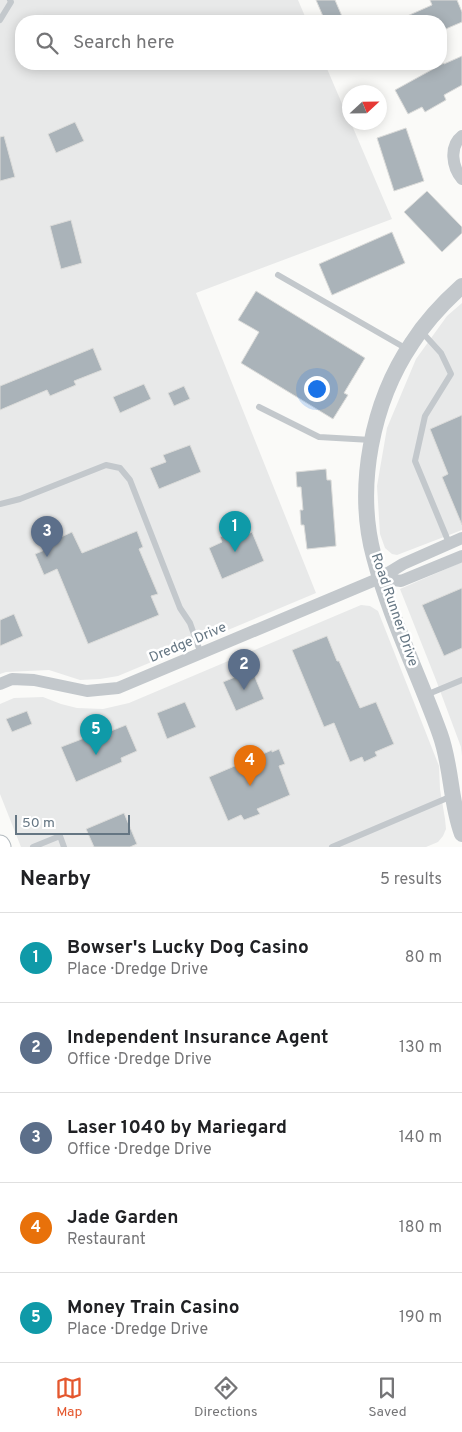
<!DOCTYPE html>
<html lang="en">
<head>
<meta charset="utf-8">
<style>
  :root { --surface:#fff; --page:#f2f2f2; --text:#202124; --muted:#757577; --line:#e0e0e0; --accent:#e4572e }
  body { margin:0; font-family:Overpass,sans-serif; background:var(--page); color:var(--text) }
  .compass { position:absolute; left:342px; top:85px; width:45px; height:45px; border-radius:50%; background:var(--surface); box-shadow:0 2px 12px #0003; rotate:68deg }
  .scale { position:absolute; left:15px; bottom:12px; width:115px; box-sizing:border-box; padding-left:5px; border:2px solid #657683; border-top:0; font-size:14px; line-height:18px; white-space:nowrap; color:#657683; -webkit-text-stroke:4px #fff; paint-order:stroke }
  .you { position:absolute; left:316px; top:388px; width:18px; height:18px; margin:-12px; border:4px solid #fff; border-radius:50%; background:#1a73e8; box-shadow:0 0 0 8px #1a73e833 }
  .badge { display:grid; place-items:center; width:32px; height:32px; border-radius:50%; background:var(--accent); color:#fff; font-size:16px; font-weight:700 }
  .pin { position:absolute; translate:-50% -41px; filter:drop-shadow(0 1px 2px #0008) }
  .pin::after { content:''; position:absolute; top:26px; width:18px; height:15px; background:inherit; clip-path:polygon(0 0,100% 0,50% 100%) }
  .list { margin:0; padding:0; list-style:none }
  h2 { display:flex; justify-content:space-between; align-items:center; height:65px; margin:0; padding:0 20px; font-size:21px }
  h2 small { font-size:16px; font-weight:400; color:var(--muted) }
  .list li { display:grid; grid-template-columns:32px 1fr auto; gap:15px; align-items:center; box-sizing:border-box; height:90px; padding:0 20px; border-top:1px solid var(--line) }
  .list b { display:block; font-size:19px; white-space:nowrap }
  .list p { margin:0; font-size:16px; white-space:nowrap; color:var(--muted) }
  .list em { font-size:16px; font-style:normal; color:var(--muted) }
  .icon { flex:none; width:28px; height:28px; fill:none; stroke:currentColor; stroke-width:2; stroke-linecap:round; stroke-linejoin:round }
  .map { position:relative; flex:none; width:462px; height:847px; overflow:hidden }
  .search { position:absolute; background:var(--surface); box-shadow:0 2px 12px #0003; left:15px; right:15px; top:15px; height:55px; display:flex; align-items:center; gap:12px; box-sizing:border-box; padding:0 18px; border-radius:20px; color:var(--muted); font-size:19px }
  .sheet { height:515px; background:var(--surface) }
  nav { display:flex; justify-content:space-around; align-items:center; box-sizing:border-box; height:70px; border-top:1px solid var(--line); background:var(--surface); font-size:14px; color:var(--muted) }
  nav a { display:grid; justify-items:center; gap:2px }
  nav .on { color:var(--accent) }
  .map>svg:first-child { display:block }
  .built { fill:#e8e9e9 }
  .building { fill:#aab3b9; stroke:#dcdcda }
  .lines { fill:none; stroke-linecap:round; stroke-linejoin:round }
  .secondary-casing { stroke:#b3babf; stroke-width:21 }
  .service { stroke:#c3c8cc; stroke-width:6 }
  .minor { stroke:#c3c8cc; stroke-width:12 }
  .tertiary { stroke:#c3c8cc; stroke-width:16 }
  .secondary { stroke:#fff; stroke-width:19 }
  .labels { text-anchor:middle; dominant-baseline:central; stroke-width:5; stroke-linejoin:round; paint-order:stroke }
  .street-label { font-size:14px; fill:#657683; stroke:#fff }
</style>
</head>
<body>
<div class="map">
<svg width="462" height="847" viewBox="0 0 462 847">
  <rect width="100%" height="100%" fill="#fafaf8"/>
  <path class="built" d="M0,0h298l9,21h-286v43h304l24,56 1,2 1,1 41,96 -196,74 120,300 -198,83 -18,3 -20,1 -31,-10 -43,2 -6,2z
    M462,303v227l-65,25 -5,-1 -7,-6 -5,-14 -3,-48 10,-58 29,-69 31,-43z
    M462,562v194l-1,-9 -25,-67 -36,-91z
    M361,605l9,1 8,5 61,155 1,23 5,30 1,10 -3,7 -5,6 -12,5h-405l-21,-53v-90l14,-6 29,-1 18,7 16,4 26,1 26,-6z"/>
  <path class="building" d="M316,0h19l9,21h-19z
    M430,0h27l5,12v10l-21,9v-10h-45l36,-16z
    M462,56v29l-18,10 2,5 -21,12 -3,-5 -14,7 -13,-24 49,-27v1z
    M75,122l9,19 -28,12 -8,-19z
    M406,128l18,53 -30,10 -17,-53z
    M4,136l11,41 -15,4v-44z
    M427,191l35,36v6l-20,19 -38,-40z
    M71,220l11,43 -21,6 -11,-43z
    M392,232l13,31 -73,32 -13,-31z
    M256,291l109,67 -21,35 4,2 -15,24 -92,-56 18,-31 -21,-12z
    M93,348l9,22 -28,11 2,4 -26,11 -3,-6 -47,20v-24z
    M144,384l7,15 -31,14 -7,-16z
    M184,386l6,13 -16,7 -6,-13z
    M462,415v110l-20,-48 6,-3 -18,-45z
    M190,445l11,27 -42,17 -9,-21 16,-6 -3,-7z
    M326,469l1,11h4l5,66 -29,3 -3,-24h-3l-1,-15h3l-2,-23h-4l-1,-15z
    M245,526l3,8 4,-2 12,29 -42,18 -13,-31 13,-6 -2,-5z
    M137,531l6,16 -4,2 19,45 -7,2 8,19 -71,29 -31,-75 -13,6 -9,-21 17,-7 -2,-5 22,-10 10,21z
    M462,588v60l-18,8 -22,-51z
    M14,614l9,22 -23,10v-26z
    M327,636l10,25h2l21,47 16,-6 18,42 -19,8 2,4 -13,6 -2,-5 -12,5 -16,-39 -10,4 -32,-77z
    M252,670l12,29 -28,12 -13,-29z
    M185,702l11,25 -29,12 -10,-26z
    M27,711l5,13 -20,8 -6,-13z
    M126,725l11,26 -16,7 1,4 -46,20 -15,-35 26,-10 1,3z
    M279,749l6,15 -6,2 11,29 -33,14 3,5 -16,6 -3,-5 -13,6 -19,-44 63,-27v2z
    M124,813l13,31 -7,3h-36l-8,-18z"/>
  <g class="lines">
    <g class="secondary-casing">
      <path id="secondary" d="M0,845l1,2"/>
    </g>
    <path class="service" d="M0,20l11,-18 -1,-2
      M278,275l129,74
      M421,331l20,22 10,21 -26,42 -10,45 34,82
      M259,407l60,30 52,3
      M0,504l20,-5 86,-34 14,3 10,12 50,128 10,15 11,31
      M426,695l36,-15
      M33,847l27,-11 4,11
      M332,847l120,-51"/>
    <path class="minor" d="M462,136c-13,10 -10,31 0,43
      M380,578l21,3 61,-25
      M0,684l12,-5 22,1 53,11 31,-3 262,-110 23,-14 59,-26"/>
    <path class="tertiary" d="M462,286c-19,17 -36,35 -50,57 -40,59 -57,144 -38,214 16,61 45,118 66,177 12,33 10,68 22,100"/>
    <use href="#secondary" class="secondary"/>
  </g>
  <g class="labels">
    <g class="street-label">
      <text transform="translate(394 610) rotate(71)">Road Runner Drive</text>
      <text transform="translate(188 643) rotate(-23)">Dredge Drive</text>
    </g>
  </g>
</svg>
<svg class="compass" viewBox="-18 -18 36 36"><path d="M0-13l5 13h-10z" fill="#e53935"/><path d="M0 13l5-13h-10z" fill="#757577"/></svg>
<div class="scale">50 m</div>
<div class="you"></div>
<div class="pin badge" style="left:235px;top:552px;background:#0f9aa8">1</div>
<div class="pin badge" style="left:244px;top:690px;background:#5c6f8a">2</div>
<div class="pin badge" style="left:47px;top:557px;background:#5c6f8a">3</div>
<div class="pin badge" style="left:250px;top:786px;background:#e8710a">4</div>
<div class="pin badge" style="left:96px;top:755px;background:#0f9aa8">5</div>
<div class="search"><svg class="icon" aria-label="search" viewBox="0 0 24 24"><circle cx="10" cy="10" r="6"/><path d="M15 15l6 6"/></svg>Search here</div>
</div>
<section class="sheet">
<h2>Nearby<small>5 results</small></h2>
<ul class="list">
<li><span class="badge" style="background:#0f9aa8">1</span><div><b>Bowser's Lucky Dog Casino</b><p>Place · Dredge Drive</p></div><em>80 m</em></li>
<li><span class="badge" style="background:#5c6f8a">2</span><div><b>Independent Insurance Agent</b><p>Office · Dredge Drive</p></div><em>130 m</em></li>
<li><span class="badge" style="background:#5c6f8a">3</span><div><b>Laser 1040 by Mariegard</b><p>Office · Dredge Drive</p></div><em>140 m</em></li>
<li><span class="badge" style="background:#e8710a">4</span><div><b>Jade Garden</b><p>Restaurant</p></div><em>180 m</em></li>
<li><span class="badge" style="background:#0f9aa8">5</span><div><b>Money Train Casino</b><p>Place · Dredge Drive</p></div><em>190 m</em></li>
</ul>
</section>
<nav>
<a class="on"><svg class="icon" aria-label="map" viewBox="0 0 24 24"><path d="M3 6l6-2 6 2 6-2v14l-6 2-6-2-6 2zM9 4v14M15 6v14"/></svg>Map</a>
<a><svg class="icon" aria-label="directions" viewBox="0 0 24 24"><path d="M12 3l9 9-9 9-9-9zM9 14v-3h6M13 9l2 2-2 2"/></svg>Directions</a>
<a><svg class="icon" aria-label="saved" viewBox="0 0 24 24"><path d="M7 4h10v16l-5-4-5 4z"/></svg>Saved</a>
</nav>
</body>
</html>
